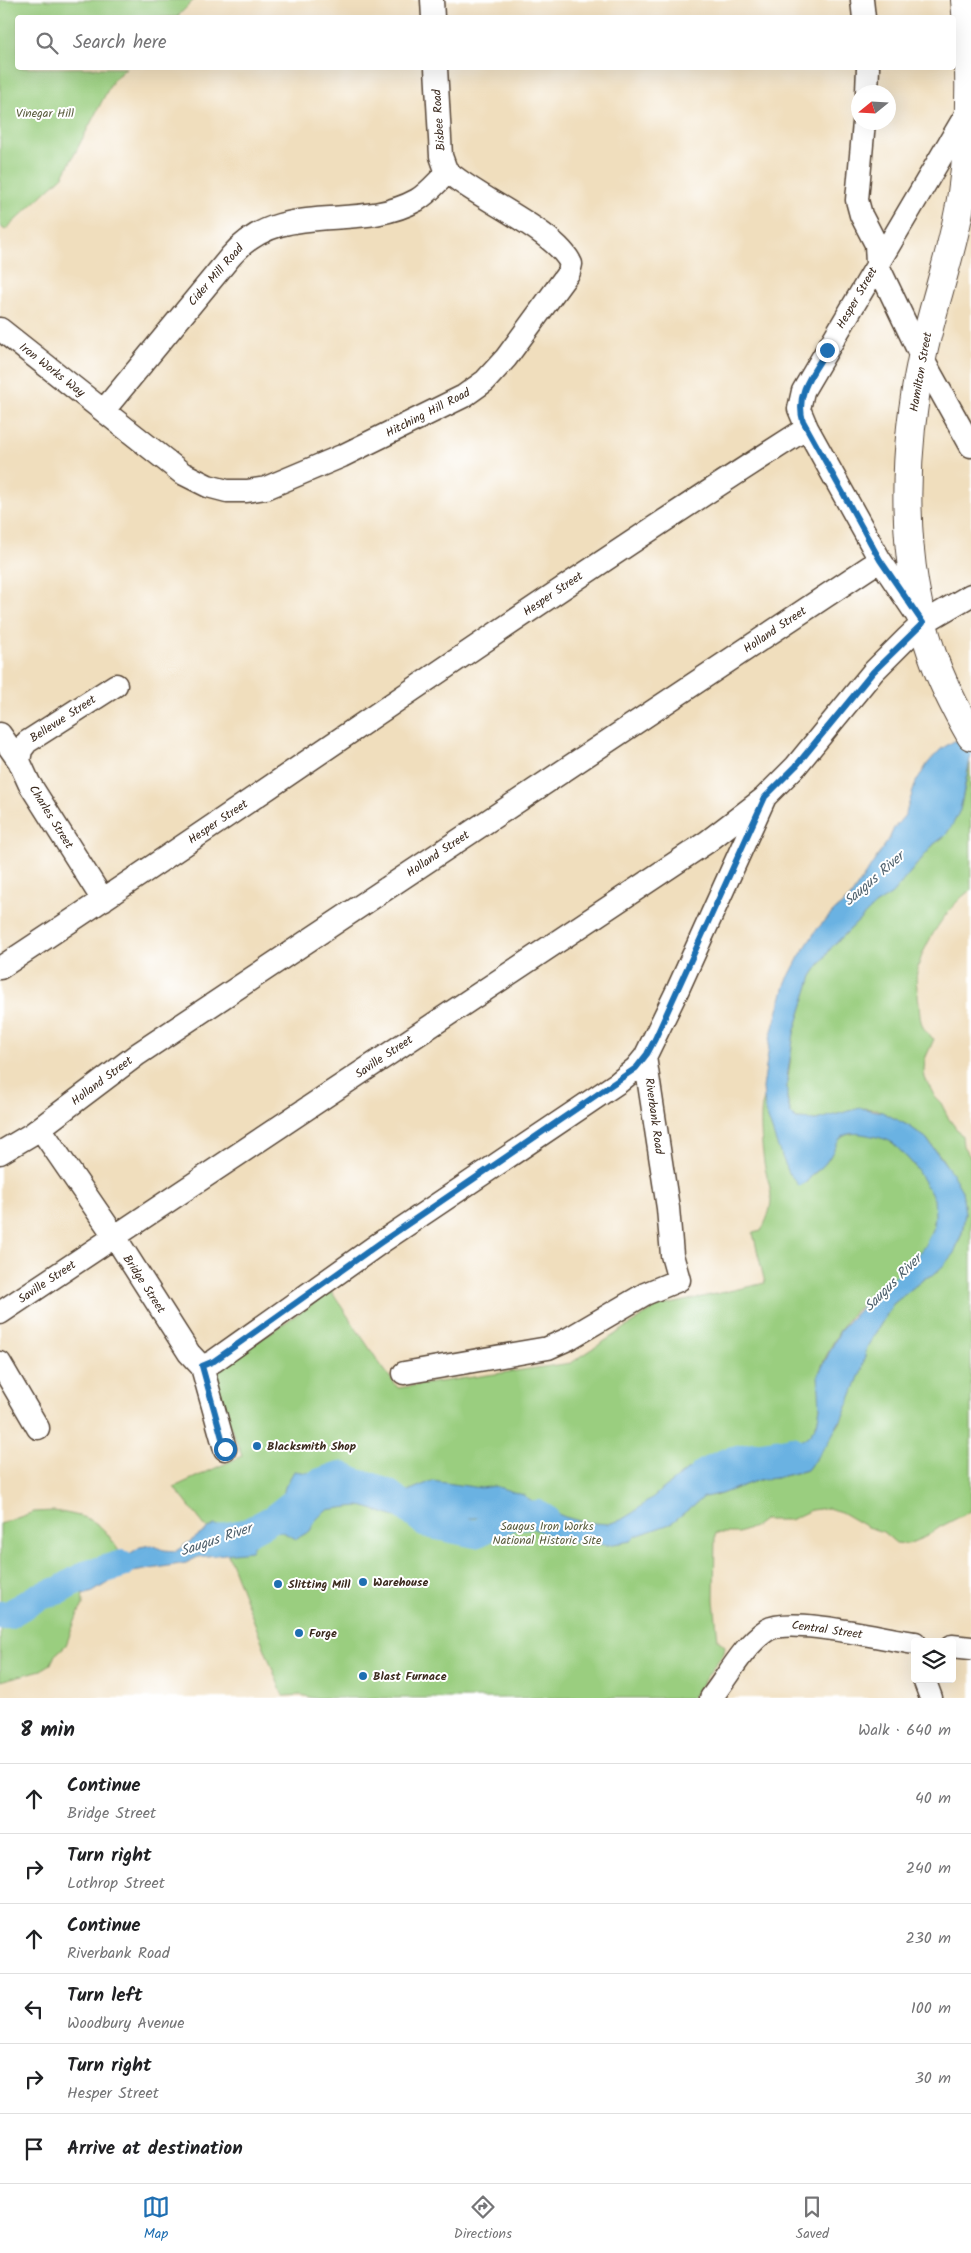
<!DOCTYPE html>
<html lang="en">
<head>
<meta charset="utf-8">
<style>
  :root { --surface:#fff; --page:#f6f6f6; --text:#202124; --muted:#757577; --line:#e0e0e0; --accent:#1f6fb2 }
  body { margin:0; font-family:Kalam,sans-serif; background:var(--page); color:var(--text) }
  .controls { position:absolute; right:15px; bottom:15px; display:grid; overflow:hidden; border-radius:5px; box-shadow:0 5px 20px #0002 }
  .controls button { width:45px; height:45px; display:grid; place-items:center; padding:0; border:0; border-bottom:1px solid var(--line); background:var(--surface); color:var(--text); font:25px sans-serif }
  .compass { position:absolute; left:851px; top:85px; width:45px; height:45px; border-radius:50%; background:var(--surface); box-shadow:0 5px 20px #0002; rotate:252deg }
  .stop { position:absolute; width:15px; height:15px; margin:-11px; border:4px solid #1f6fb2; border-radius:50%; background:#fff }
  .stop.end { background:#1f6fb2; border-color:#fff; box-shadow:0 1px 5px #0008 }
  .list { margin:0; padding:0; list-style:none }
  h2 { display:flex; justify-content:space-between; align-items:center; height:65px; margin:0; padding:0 20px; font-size:21px }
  h2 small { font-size:16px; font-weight:400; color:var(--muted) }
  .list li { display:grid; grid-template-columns:32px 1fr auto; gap:15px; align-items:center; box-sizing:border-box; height:70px; padding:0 20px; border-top:1px solid var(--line) }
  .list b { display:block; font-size:19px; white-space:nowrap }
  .list p { margin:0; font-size:16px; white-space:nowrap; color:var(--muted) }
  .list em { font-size:16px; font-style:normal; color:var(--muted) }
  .icon { flex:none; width:28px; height:28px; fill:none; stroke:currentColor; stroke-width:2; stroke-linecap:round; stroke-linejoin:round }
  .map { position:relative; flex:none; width:971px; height:1698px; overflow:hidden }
  .search { position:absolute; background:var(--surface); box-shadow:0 5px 20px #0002; left:15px; right:15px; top:15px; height:55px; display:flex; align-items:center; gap:12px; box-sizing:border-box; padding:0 18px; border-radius:5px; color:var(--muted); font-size:19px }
  .sheet { height:485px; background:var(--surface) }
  nav { display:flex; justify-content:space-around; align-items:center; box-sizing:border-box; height:70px; border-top:1px solid var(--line); background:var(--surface); font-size:14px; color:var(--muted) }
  nav a { display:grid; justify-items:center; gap:2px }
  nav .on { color:var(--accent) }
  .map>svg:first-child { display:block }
  .green { fill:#9ace7f; stroke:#6a7c4e }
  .water { fill:#6bb2e2; stroke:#536e80 }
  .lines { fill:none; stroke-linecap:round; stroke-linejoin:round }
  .river { stroke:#6bb2e2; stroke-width:28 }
  .minor-casing { stroke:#564536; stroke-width:25 }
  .major-casing { stroke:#564536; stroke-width:30 }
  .minor { stroke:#fff; stroke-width:22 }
  .major { stroke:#fff; stroke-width:28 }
  .route { stroke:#1f6fb2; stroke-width:6 }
  .poi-dot { fill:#1f6fb2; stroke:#fff; stroke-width:2 }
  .labels { text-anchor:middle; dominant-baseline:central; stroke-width:4; stroke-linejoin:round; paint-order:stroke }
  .park-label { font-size:12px; fill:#585b3b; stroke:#fff }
  .street-label { font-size:12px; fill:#3b2a1e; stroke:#fff }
  .poi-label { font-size:12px; font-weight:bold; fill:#3b2a1e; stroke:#fff; text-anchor:start }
  .water-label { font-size:14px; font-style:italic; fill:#4e606c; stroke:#fff }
</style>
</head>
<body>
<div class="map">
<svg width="971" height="1698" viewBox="0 0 971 1698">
  <rect width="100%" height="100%" fill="#fff"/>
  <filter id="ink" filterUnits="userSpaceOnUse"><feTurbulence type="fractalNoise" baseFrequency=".02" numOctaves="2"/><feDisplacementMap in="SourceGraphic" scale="10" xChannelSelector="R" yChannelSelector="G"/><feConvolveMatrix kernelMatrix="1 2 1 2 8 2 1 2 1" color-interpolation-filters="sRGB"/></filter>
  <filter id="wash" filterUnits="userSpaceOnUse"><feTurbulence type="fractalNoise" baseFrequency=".0096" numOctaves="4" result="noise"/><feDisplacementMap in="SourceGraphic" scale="20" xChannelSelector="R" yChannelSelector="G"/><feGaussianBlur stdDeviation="1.12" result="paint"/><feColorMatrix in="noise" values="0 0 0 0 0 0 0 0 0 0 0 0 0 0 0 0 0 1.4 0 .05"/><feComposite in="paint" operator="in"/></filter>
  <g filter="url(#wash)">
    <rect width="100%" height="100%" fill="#f0debd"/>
    <path class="green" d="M0,0h194l-17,17 -159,1v50h108l-13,12 -50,96 -58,54 -5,-4z
      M970,763l1,127c-21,13 -50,57 -54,82 -2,10 1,20 2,31 1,15 1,27 15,36l-9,20 -1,12 1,7 10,19 6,6 8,16 13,17 1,10 8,12v353l-31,16 -13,9 -19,8 -12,-1 -13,-11 -16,-5 -26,-15 -13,-4 -17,2 -21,10h-27l-9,7 -15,6h-24l-1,67 4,40 7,6 -1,6 -32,46h-379l-11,-3 -19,1 -59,-152 -11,-8 -39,-49 68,-31 -32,-82 121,-83 49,73 18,24 173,-25 86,-56 108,-24 -12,-50 8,-2c5,-10 10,-20 10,-33 0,-10 -4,-21 -6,-30 -3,-16 -7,-56 -1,-69l1,11 24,63 17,10c5,-9 15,-13 21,-22 7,-9 8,-22 19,-26 11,-4 35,0 44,6 13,8 42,46 45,60 1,5 1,11 0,16 -5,50 -71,73 -95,113 -5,9 -20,36 -21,45 -1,1 0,6 1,7 0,16 2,38 -9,51 -19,21 -48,19 -73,26l-23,37 43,-16 17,-2 32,-8 33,-47 22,-54 5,-22 26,-43 32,-26 8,-3 10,-9 14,-20 5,-13 3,-20 -3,-22 -21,-34 -15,-19 -17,-12 -33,-17 -16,-1 -44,12 -20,-1 -5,-5 -5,-21 8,-60 18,-57 19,-28 44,-43 17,-11 42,-50 11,-8 15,-26z
      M54,1511c42,7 47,10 69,47l-19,11 -17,6 -5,10 1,20 -6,11 -11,29 -12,11 -3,8 -10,6 -41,11v-157l34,-12z"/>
    <path class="water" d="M954,741h7l6,5 4,8 -11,56 -7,14 -8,12 -11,8 -42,50 -17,11 -44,43 -19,28 -18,57 -7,45v22l4,14 5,5 20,1 44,-12 22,4 27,14 17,12 26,35 10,18 3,22 -3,20 -8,20 -11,13 -10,9 -8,3 -32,26 -14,23 -12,20 -5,22 -17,43 -18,32 -20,26 -32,8 -17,2 -37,14 -17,3 -34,27 -34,12 -5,5 -23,4 -43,-3 -47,-20 -20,-6 -84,7 -49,-16 -8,-1 -31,4 -11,11 -5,10 -14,8c-22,-12 -35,-16 -45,12l-53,6 -12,6 -53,9 -24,10 -16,10 -10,3 -1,-10 5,-10 27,-11 26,-17 11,-2 13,5 12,1 38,-26 27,6 9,-1 29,-18 6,-25 9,-16 68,9 46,11 24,-10 49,7 14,-2 28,9 17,11 25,11 18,5 25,2 13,-4 13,-8 53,-42 28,-9 63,-9 19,-8 12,-9 8,-11 3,-17 -2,-32 23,-46 31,-33 41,-35 12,-16 9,-20 1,-10 -1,-16 -20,-34 -21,-22c-8,-5 -17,-6 -26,-8 -30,-6 -26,6 -40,26 -3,5 -9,9 -14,13 -5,6 -6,9 -14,12l-10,-13 -12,-28 -12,-35 -2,-22 7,-50 16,-56 13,-25 18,-28 18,-19 14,-11 40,-60 5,-11 11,-13 11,-33 12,-19 13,-14z"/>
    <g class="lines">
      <path class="river" d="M702,1475c31,-22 56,-17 90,-25
        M216,1541l16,-6 16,-3 26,-14 44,-35 22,-8 16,8 17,4 16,7 38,30 49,10 37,-18 26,-2 6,4
        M0,1615h8l30,-18 22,-7 25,-15 37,-11"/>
    </g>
  </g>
  <g filter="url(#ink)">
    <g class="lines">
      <g class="minor-casing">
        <path id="minor" d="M432,0l1,18
          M862,0l2,18
          M867,92l1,-24
          M864,122l-7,78 4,15 15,29 1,20 45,94 49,88
          M0,329l182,144 26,13 19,5h20l19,-3 76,-32 122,-60 21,-15 21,-23 63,-86 2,-8c-14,-33 -97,-67 -125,-94l-5,-14 -5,-88
          M104,410l127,-154c51,-59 125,-22 186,-56 12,-7 21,-19 31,-28
          M807,428l73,132 39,58
          M0,734l19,27 10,22 74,117
          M19,761l2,-11 6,-8 89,-57
          M0,968c271,-178 534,-366 807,-540l-8,-19 4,-18 165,-280
          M40,1128l75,109 74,116 13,14 23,82
          M0,1153l32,-19 106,-80 742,-494
          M0,1313l707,-471 56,-43
          M0,1363l38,65
          M202,1367l12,-6 166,-118 239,-161 17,-14 9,-11
          M404,1373l144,-25 20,-9 77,-45 34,-14 -7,-25 -4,-47 -23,-151 33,-68 87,-192 31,-31 77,-94 34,-34 16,-15 48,-28
          M952,1646l19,2
          M924,1679l7,19
          M711,1698c17,-22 33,-53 56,-68 23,-14 117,9 148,13"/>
      </g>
      <g class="major-casing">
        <path id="major" d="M965,0c6,63 6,130 -3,193 -8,56 -29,110 -40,165 -20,95 -22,204 10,296 10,29 24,56 39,82"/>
      </g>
      <use href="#minor" class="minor"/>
      <use href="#major" class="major"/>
    </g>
  </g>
  <g class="lines" filter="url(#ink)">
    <path class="route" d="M225,1449l-23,-83 12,-5 166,-118 256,-175 11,-14 8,-15 110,-242 31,-31 77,-94 50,-49 -43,-63 -77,-139c-8,-28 10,-48 24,-71"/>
  </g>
  <g class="poi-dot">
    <circle cx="257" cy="1446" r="5"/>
    <circle cx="363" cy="1582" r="5"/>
    <circle cx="278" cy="1584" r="5"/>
    <circle cx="299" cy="1633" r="5"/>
    <circle cx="363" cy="1676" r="5"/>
  </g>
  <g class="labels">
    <g class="park-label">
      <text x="45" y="113">Vinegar Hill</text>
      <text x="547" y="1526">Saugus Iron Works<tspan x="547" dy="14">National Historic Site</tspan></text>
    </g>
    <g class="street-label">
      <text transform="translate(439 120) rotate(-94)">Bisbee Road</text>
      <text transform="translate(216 275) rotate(-49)">Cider Mill Road</text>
      <text transform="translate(857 298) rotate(-60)">Hesper Street</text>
      <text transform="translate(52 370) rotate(38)">Iron Works Way</text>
      <text transform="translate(921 372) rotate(-80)">Hamilton Street</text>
      <text transform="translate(428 413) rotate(-27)">Hitching Hill Road</text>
      <text transform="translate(553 594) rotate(-34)">Hesper Street</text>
      <text transform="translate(775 630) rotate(-34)">Holland Street</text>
      <text transform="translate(63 719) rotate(-33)">Bellevue Street</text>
      <text transform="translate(51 817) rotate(58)">Charles Street</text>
      <text transform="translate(218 822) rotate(-34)">Hesper Street</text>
      <text transform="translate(438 854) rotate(-34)">Holland Street</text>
      <text transform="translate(384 1057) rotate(-34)">Saville Street</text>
      <text transform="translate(102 1081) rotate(-37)">Holland Street</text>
      <text transform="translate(654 1116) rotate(82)">Riverbank Road</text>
      <text transform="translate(47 1282) rotate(-34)">Saville Street</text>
      <text transform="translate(144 1284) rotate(57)">Bridge Street</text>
      <text transform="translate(827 1630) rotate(8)">Central Street</text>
    </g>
    <g class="poi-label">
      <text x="267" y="1446">Blacksmith Shop</text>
      <text x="373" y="1582">Warehouse</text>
      <text x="288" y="1584">Slitting Mill</text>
      <text x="309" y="1633">Forge</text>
      <text x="373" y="1676">Blast Furnace</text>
    </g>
    <g class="water-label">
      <text transform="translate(874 879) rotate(-41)">Saugus River</text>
      <text transform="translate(893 1283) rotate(-45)">Saugus River</text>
      <text transform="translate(216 1540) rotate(-19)">Saugus River</text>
    </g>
  </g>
</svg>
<div class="controls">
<button><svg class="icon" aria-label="layers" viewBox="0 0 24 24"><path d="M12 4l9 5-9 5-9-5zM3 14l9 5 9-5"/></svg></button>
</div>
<svg class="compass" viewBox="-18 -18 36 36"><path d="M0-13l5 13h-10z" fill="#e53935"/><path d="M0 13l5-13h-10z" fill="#757577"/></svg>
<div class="stop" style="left:225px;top:1449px"></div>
<div class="stop end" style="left:827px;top:350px"></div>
<div class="search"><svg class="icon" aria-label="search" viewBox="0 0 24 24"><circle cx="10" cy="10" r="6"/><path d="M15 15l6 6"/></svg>Search here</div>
</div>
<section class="sheet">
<h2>8 min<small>Walk · 640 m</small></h2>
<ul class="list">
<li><svg class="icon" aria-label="ahead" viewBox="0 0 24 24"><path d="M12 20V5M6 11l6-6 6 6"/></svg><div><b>Continue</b><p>Bridge Street</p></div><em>40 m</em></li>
<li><svg class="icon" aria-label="right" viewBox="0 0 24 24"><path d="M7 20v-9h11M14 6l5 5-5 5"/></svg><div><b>Turn right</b><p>Lothrop Street</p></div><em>240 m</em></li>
<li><svg class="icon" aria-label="ahead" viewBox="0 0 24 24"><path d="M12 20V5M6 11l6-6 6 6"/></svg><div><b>Continue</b><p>Riverbank Road</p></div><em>230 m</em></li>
<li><svg class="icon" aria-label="left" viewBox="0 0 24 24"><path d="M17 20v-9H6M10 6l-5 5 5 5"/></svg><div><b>Turn left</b><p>Woodbury Avenue</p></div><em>100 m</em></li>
<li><svg class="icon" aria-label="right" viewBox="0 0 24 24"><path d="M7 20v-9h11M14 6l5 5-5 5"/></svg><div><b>Turn right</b><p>Hesper Street</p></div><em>30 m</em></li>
<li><svg class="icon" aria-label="arrive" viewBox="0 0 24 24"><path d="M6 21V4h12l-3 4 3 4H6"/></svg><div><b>Arrive at destination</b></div></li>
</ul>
</section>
<nav>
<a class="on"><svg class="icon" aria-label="map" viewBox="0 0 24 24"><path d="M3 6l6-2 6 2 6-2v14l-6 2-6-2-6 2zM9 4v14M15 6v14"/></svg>Map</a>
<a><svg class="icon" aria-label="directions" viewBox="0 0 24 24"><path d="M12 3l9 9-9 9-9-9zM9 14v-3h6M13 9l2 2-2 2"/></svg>Directions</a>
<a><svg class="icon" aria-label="saved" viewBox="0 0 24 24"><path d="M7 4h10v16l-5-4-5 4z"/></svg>Saved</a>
</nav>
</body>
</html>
